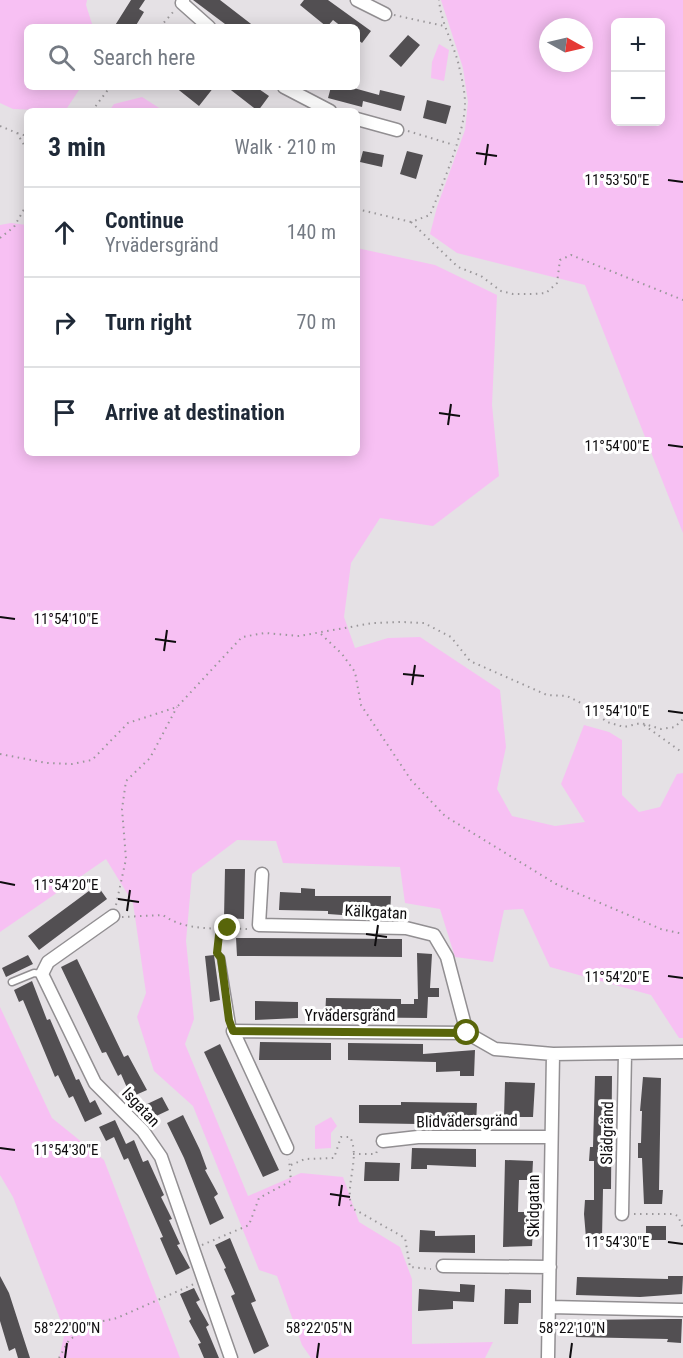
<!DOCTYPE html>
<html lang="en">
<head>
<meta charset="utf-8">
<style>
  :root { --surface:#fff; --page:#f2f2f3; --text:#1f2937; --muted:#747a83; --line:#e0e1e3 }
  body { margin:0; font-family:"Roboto Condensed",sans-serif; background:var(--page); color:var(--text) }
  .controls { position:absolute; right:18px; top:18px; display:grid; overflow:hidden; border-radius:9px; box-shadow:0 3px 15px #0003 }
  .controls button { width:54px; height:54px; display:grid; place-items:center; padding:0; border:0; border-bottom:2px solid var(--line); background:var(--surface); color:var(--text); font:30px sans-serif }
  .compass { position:absolute; left:539px; top:18px; width:54px; height:54px; border-radius:50%; background:var(--surface); box-shadow:0 3px 15px #0003; rotate:98deg }
  .stop { position:absolute; width:18px; height:18px; margin:-14px; border:4px solid #58650a; border-radius:50%; background:#fff }
  .stop.end { background:#58650a; border-color:#fff; box-shadow:0 2px 6px #0008 }
  .list { margin:0; padding:0; list-style:none }
  h2 { display:flex; justify-content:space-between; align-items:center; height:78px; margin:0; padding:0 24px; font-size:26px }
  h2 small { font-size:20px; font-weight:400; color:var(--muted) }
  .list li { display:grid; grid-template-columns:39px 1fr auto; gap:18px; align-items:center; box-sizing:border-box; height:90px; padding:0 24px; border-top:2px solid var(--line) }
  .list b { display:block; font-size:22px; white-space:nowrap }
  .list p { margin:0; font-size:20px; white-space:nowrap; color:var(--muted) }
  .list em { font-size:20px; font-style:normal; color:var(--muted) }
  .icon { flex:none; width:33px; height:33px; fill:none; stroke:currentColor; stroke-width:2; stroke-linecap:round; stroke-linejoin:round }
  .map { position:relative; flex:none; width:683px; height:1358px; overflow:hidden }
  .search { position:absolute; background:var(--surface); box-shadow:0 3px 15px #0003; left:24px; top:24px; width:336px; height:66px; display:flex; align-items:center; gap:15px; box-sizing:border-box; padding:0 21px; border-radius:9px; color:var(--muted); font-size:22px }
  .panel { position:absolute; background:var(--surface); box-shadow:0 3px 15px #0003; left:24px; top:108px; width:336px; height:348px; border-radius:9px }
  .map>svg:first-child { display:block }
  .green { fill:#f7c0f3; fill-rule:evenodd }
  .building { fill:#524f52 }
  .lines { fill:none; stroke-linecap:round; stroke-linejoin:round }
  .lane-casing { stroke:#928f92; stroke-width:9 }
  .street-casing { stroke:#928f92; stroke-width:15 }
  .path { stroke:#9a979a; stroke-width:2; stroke-dasharray:1.5 4.5; stroke-linecap:butt }
  .lane { stroke:#fff; stroke-width:6 }
  .street { stroke:#fff; stroke-width:12 }
  .route { stroke:#58650a; stroke-width:8 }
  .ticks { fill:none; stroke:#0f0d0f; stroke-width:2 }
  .labels { text-anchor:middle; dominant-baseline:central; stroke-width:6; stroke-linejoin:round; paint-order:stroke }
  .street-label { font-size:16px; fill:#0f0d0f; stroke:#fff }
  .ticks-label { font-size:15px; text-anchor:middle; fill:#0f0d0f; stroke:#fff; stroke-width:6; stroke-linejoin:round; paint-order:stroke }
</style>
</head>
<body>
<div class="map">
<svg width="683" height="1358" viewBox="0 0 683 1358">
  <rect width="100%" height="100%" fill="#e5e1e5"/>
  <path class="green" d="M0,0h87l-1,5 7,22h-66v60h54l-16,24 -52,-2 -13,-6z
    M441,0h242v533l-98,-248 -128,-32 -27,-19 7,-27 28,-77 3,-28 -5,-34zM616,22h44v100h-44zM548,27h36v36h-36z
    M439,44l10,6 -5,31 -13,-3 1,-16z
    M142,97l22,14h-55l5,-7z
    M11,223l16,2v228h330v-205l78,17 62,30 -5,110 7,71 -66,50 -53,-8 -29,45 -7,54 11,31 33,-10 32,-1 80,53 6,57 -9,42 15,27 43,10 30,-4 -24,-38 23,-59 25,7 13,8v55l17,17 21,-5 17,-33 6,-1v265h-4l-28,-43 -101,-28 -27,-58 -19,1 -11,52 -38,-5 -15,-48 -35,-6 -5,-36 -117,-4 -7,-22 -39,-1 -45,34 -6,67 8,78 -9,25 63,152 53,-23 42,4 16,45 41,25 12,32v65l81,-2 -8,16h-174l-9,-13 -25,-69 -18,-6 -66,-164 -39,-35 -17,-54 9,-24 -13,-90 -27,-44 -106,73v-707z
    M0,1007l52,111 52,42 76,198h-121l6,-26 -52,-135 -13,-22z
    M331,1117l6,9 -6,7v15l-16,1v-23z"/>
  <path class="building" d="M131,0h14l-6,9 5,3 -9,15h-21z
    M193,0h27l35,27h-26z
    M304,0h24l43,31 -9,12 -5,-4v-12h-15l-9,-7 -6,7 -27,-22z
    M408,35l12,10 -19,22 -12,-11z
    M175,87h39l-15,19z
    M227,87h29l13,9 -11,15z
    M331,87h19l29,8 1,-5 25,6 -4,15 -38,-10 -1,6 -34,-9z
    M427,100l24,6 -5,18 -23,-6z
    M363,151l21,4 -2,12 -22,-5z
    M407,151l16,4 -7,24 -16,-5z
    M225,869h20l-1,50 -20,-1z
    M97,885l10,14 -68,51 -11,-14z
    M301,888l14,1v7h76l-1,18 -48,-1v2l-14,-1v-3l-49,-1 1,-18 21,1z
    M236,938l166,1v18l-165,-1z
    M417,953l15,1 -2,34h9v9h-11l-1,21 -102,-1 1,-19 75,1v5h13v-5h4z
    M28,955l5,9 -27,13 -4,-9z
    M214,955l6,45 -10,2 -5,-46z
    M77,959l47,98 4,-2 19,35 -16,7 -10,-23 -3,2 -12,-24 -4,1 -41,-86z
    M32,981l15,39 3,-1 26,61 3,-1 11,24 5,-3 7,14 -17,8 -12,-26 -4,2 -11,-23 -3,2 -32,-77 -4,2 -5,-12z
    M255,1001l43,1v16l-43,2z
    M260,1042l71,1v17h-72z
    M348,1043l75,1v10l52,-4 -1,26h-14v-5l-24,1v-10l-88,-2z
    M220,1044l59,126 -16,7 -59,-125z
    M595,1076h17l-1,113h-8l-1,49h-16l-2,-24 1,-14h9v-39h-5l1,-14h3z
    M643,1077l18,1 -2,112h4l-1,14h-18l-2,-46h-4v-15h3l1,-32h-2z
    M505,1082l30,1 -2,34h-29z
    M162,1097l7,13 -17,8 -7,-13z
    M401,1102l76,1 -1,22 -117,-2v-18h42z
    M183,1115l17,35 7,19 -2,1 13,24 -4,3 10,21 -14,7 -26,-67 -17,-35z
    M115,1120l11,24 8,-4 9,22 5,-2 16,35 -3,2 11,22 -3,1 11,24 -3,1 13,23 -14,7 -16,-37 3,-1 -35,-79 -4,2 -10,-23 -8,4 -7,-14z
    M412,1148l64,1v18l-49,-2v4h-16z
    M505,1160l28,1 -1,19h-13l-1,32h16l-2,34 -29,1z
    M365,1162l35,1 -1,18h-35z
    M646,1226h20v14h-20z
    M420,1230l15,1v5l40,-1v18l-56,-1z
    M230,1238l26,63 -5,2 18,43 -15,8 -23,-58 4,-2 -11,-25 2,-1 -11,-23z
    M0,1276l9,17 21,65h-12l-3,-10 -6,3 -9,-30z
    M668,1276h15l-1,18 -42,3 -64,-2 1,-18 91,2z
    M460,1284l15,1 -1,17 -21,-1v8l-35,2 1,-22 41,3z
    M194,1288l6,12 -4,2 13,23 -3,2 13,31h-15l-6,-14 3,-1 -12,-22 2,-2 -11,-25z
    M505,1289l26,1v13h-12l-1,21h-14z
    M668,1319h14l-1,24 -14,-1 1,-3 -92,-2v-17z"/>
  <g class="lines">
    <g class="lane-casing">
      <path id="lane" d="M221,958l12,73
        M12,982l22,-9 8,1"/>
    </g>
    <g class="street-casing">
      <path id="street" d="M183,0l-1,3 27,24
        M357,0l28,14
        M284,87l46,24
        M357,119l40,11
        M262,874l-3,51 147,3 28,7 13,22 20,76 28,16 58,5 130,-2
        M113,916l-65,46 -6,12 53,109 48,48 18,26 70,201
        M383,1141l35,-4h132
        M287,1148l-54,-117 234,2
        M622,1214l3,-161
        M443,1266l107,1
        M550,1307l133,3
        M548,1358l5,-304"/>
    </g>
    <path class="path" d="M394,15l50,11
      M160,27l14,-16
      M92,111l18,-24
      M0,126l17,7 10,17
      M408,131l46,14
      M17,133l10,3
      M357,209l54,13 19,-7c11,-27 35,-83 35,-111 0,-14 -4,-29 -7,-42 -6,-21 -17,-40 -19,-62
      M411,222l47,45 23,9 20,15 12,3h20l13,-1 11,-10 3,-23 11,-5 112,45
      M0,238l14,-11 13,-23
      M321,634l21,20 13,18 6,33 50,75 34,36 111,68 105,45 22,5
      M644,725l39,28
      M0,754l47,9 25,1 20,-4 36,-37 49,-16 65,-70 23,-4 34,3 74,-13 29,-1 22,1 27,14 19,24 77,34 20,1 18,9 22,17 17,5 17,-4 20,6 14,-2 8,-8
      M116,905l10,-46 -4,-50 4,-28 24,-23 27,-51
      M122,917l41,-2c23,17 58,13 86,14
      M217,950l2,-15 6,-6
      M353,1154h23l1,-3
      M291,1165l14,-6 29,-1 7,-21h9c11,20 -6,49 2,71l53,30 5,29 21,2
      M634,1214h39l5,2 5,12
      M202,1245l47,-20 10,-27 32,-17 -2,-22
      M59,1358l10,-18 25,-17 23,-5 77,-34"/>
    <use href="#lane" class="lane"/>
    <use href="#street" class="street"/>
  </g>
  <g class="lines">
    <path class="route" d="M228,928l-9,7 -2,18 4,5 8,62 4,11 234,2"/>
  </g>
  <path class="ticks" d="M476,153l21,3M485,165l3,-21M668,180l15,2M439,413l21,3M448,425l3,-21M668,445l15,2M0,617l15,2M155,639l21,3M164,651l3,-21M403,674l21,2M412,685l3,-20M668,711l15,2M0,882l15,3M118,899l21,3M127,911l3,-21M366,934l21,3M375,946l3,-21M668,976l15,2M0,1148l15,2M330,1194l20,3M339,1206l3,-21M668,1242l15,2M65,1358l2,-15M317,1358l2,-15M570,1358l2,-15"/>
  <g class="labels">
    <g class="street-label">
      <text transform="translate(376 912) rotate(3)">Kälkgatan</text>
      <text x="350" y="1015">Yrvädersgränd</text>
      <text transform="translate(141 1107) rotate(47)">Isgatan</text>
      <text transform="translate(467 1121) rotate(-1)">Blidvädersgränd</text>
      <text transform="translate(607 1133) rotate(-89)">Slädgränd</text>
      <text transform="translate(533 1206) rotate(-90)">Skidgatan</text>
    </g>
  </g>
  <g class="ticks-label">
    <text x="617" y="185">11°53'50"E</text>
    <text x="617" y="451">11°54'00"E</text>
    <text x="66" y="624">11°54'10"E</text>
    <text x="617" y="716">11°54'10"E</text>
    <text x="66" y="890">11°54'20"E</text>
    <text x="617" y="982">11°54'20"E</text>
    <text x="66" y="1155">11°54'30"E</text>
    <text x="617" y="1247">11°54'30"E</text>
    <text x="67" y="1333">58°22'00"N</text>
    <text x="319" y="1333">58°22'05"N</text>
    <text x="572" y="1333">58°22'10"N</text>
  </g>
</svg>
<div class="controls">
<button>+</button>
<button>−</button>
</div>
<svg class="compass" viewBox="-18 -18 36 36"><path d="M0-13l5 13h-10z" fill="#e53935"/><path d="M0 13l5-13h-10z" fill="#747a83"/></svg>
<div class="stop" style="left:467px;top:1033px"></div>
<div class="stop end" style="left:228px;top:928px"></div>
<div class="search"><svg class="icon" aria-label="search" viewBox="0 0 24 24"><circle cx="10" cy="10" r="6"/><path d="M15 15l6 6"/></svg>Search here</div>
<section class="panel">
<h2>3 min<small>Walk · 210 m</small></h2>
<ul class="list">
<li><svg class="icon" aria-label="ahead" viewBox="0 0 24 24"><path d="M12 20V5M6 11l6-6 6 6"/></svg><div><b>Continue</b><p>Yrvädersgränd</p></div><em>140 m</em></li>
<li><svg class="icon" aria-label="right" viewBox="0 0 24 24"><path d="M7 20v-9h11M14 6l5 5-5 5"/></svg><div><b>Turn right</b></div><em>70 m</em></li>
<li><svg class="icon" aria-label="arrive" viewBox="0 0 24 24"><path d="M6 21V4h12l-3 4 3 4H6"/></svg><div><b>Arrive at destination</b></div></li>
</ul>
</section>
</div>
</body>
</html>
